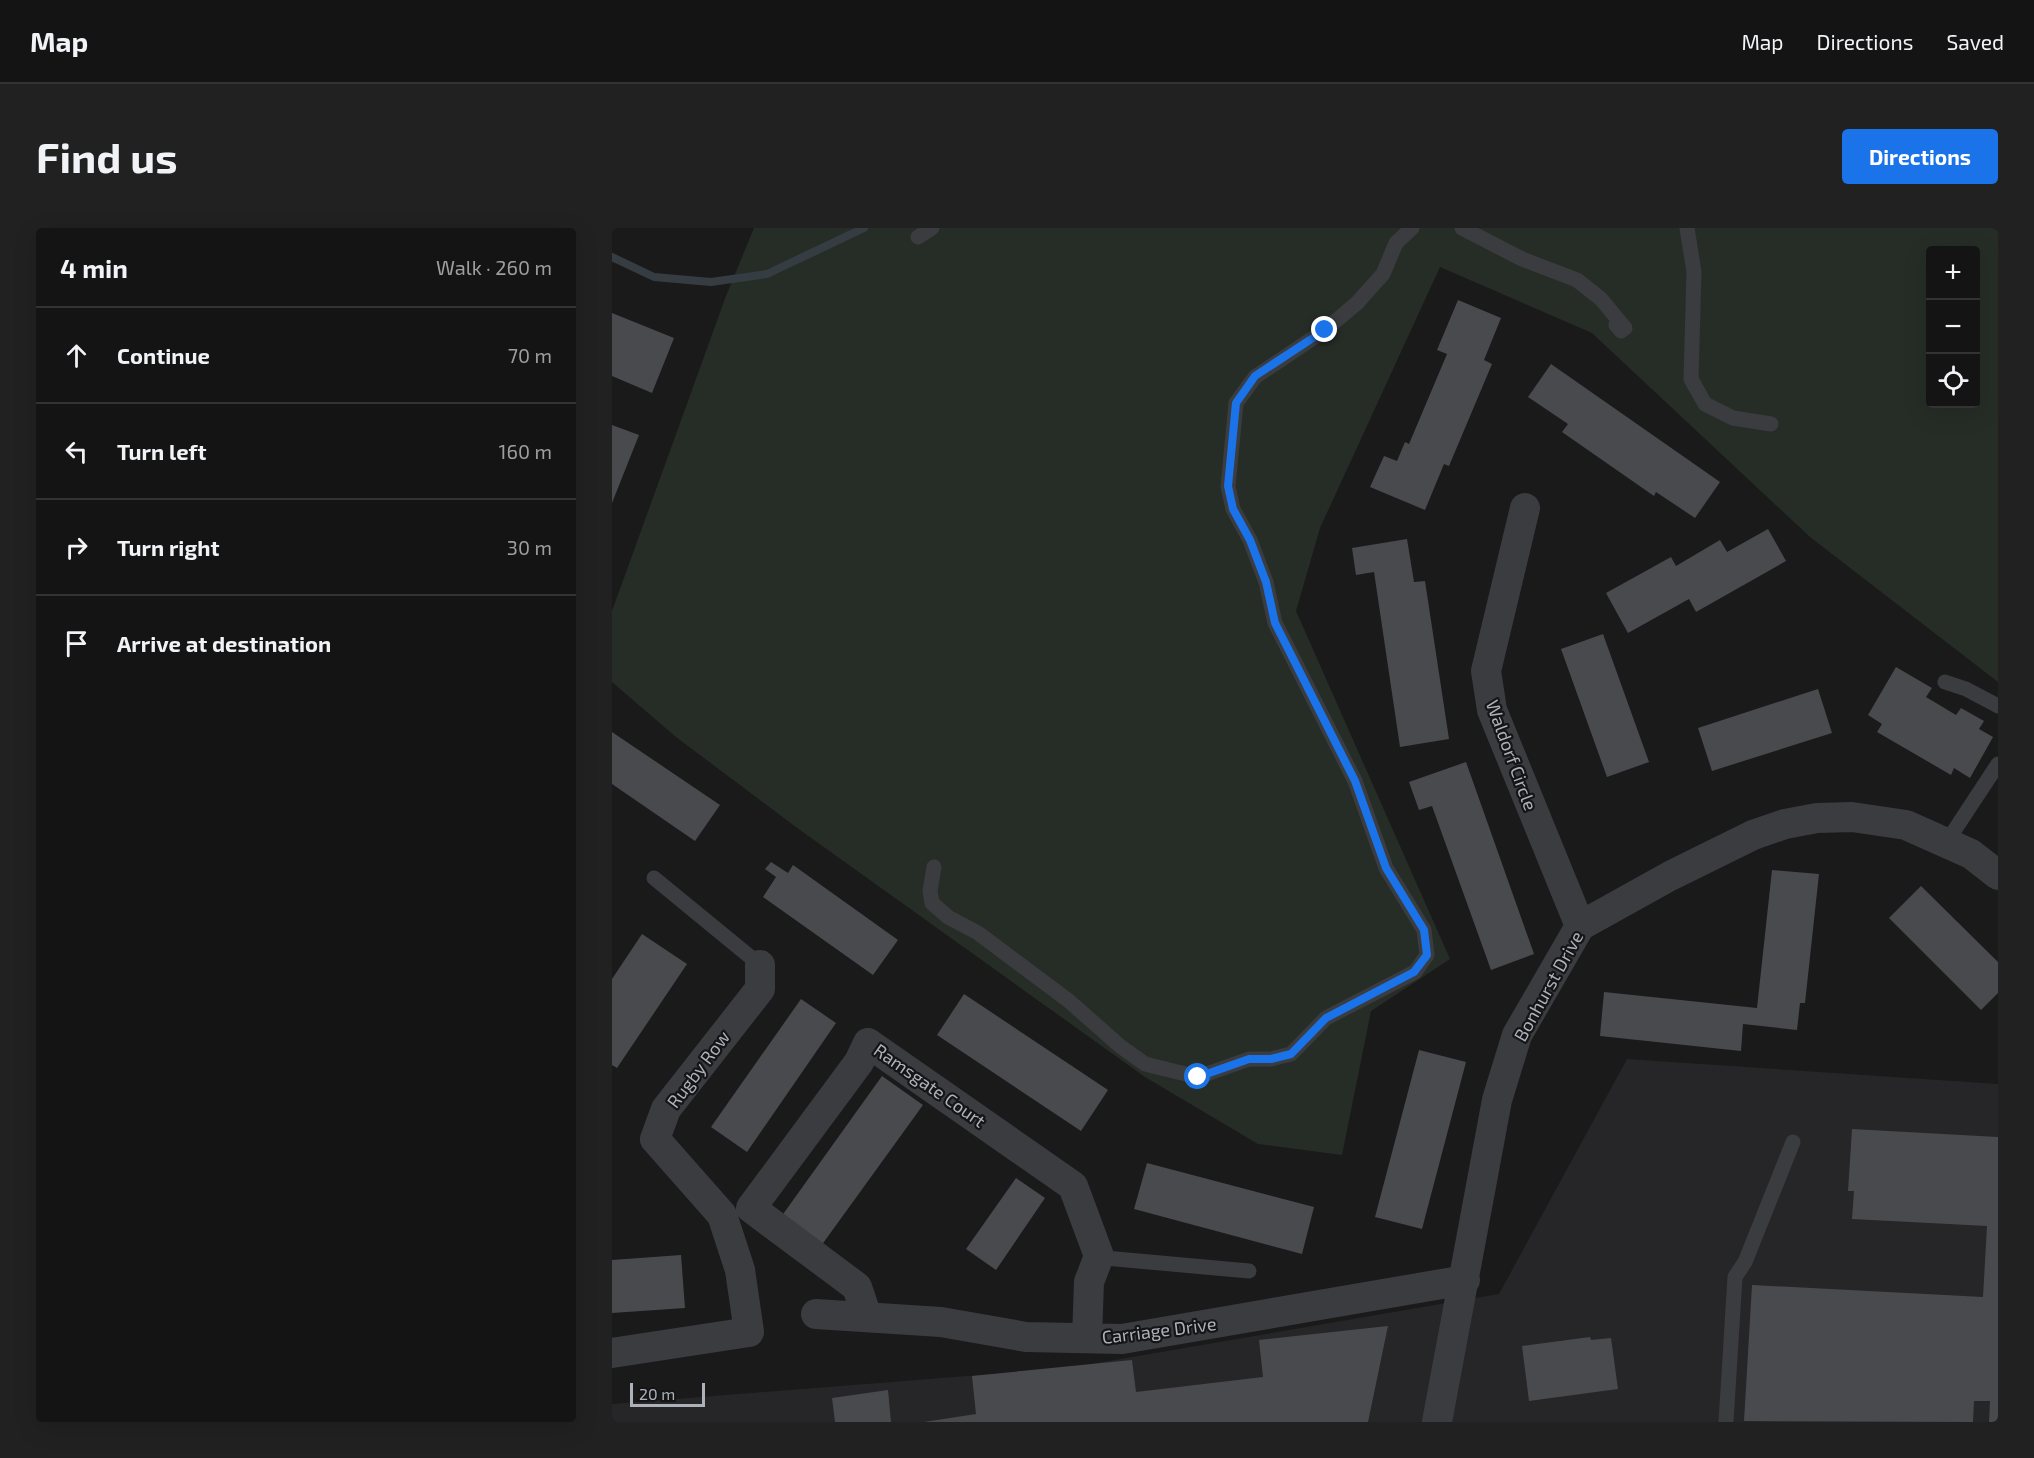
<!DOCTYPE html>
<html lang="en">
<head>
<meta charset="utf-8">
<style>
  :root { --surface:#141414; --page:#212122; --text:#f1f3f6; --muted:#9d9ea0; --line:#333334; --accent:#1a73e8 }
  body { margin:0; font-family:"Exo 2",sans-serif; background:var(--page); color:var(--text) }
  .controls { position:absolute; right:18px; top:18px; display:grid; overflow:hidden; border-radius:6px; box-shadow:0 6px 24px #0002 }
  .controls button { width:54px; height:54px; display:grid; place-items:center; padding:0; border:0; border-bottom:2px solid var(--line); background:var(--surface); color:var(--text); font:30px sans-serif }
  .scale { position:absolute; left:18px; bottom:15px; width:75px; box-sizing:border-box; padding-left:6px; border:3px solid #adb2ba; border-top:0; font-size:16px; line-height:21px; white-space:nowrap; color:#adb2ba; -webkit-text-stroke:4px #151517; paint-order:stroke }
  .stop { position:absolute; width:18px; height:18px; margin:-14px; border:4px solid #1a73e8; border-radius:50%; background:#fff }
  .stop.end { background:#1a73e8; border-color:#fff; box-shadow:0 2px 6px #0008 }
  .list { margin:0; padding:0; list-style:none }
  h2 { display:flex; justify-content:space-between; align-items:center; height:78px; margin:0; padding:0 24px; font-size:26px }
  h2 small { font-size:20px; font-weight:400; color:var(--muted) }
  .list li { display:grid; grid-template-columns:39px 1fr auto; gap:18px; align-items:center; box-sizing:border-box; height:96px; padding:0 24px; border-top:2px solid var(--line) }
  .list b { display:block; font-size:22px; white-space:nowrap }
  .list em { font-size:20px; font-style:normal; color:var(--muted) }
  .icon { flex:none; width:33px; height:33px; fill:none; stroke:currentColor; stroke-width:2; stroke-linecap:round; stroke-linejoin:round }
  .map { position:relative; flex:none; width:1386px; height:1194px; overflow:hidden; border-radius:6px }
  header { display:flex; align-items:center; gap:36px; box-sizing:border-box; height:84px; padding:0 30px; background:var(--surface); border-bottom:2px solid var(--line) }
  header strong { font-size:28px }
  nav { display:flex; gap:33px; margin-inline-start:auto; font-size:21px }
  .intro { display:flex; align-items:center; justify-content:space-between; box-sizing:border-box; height:144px; padding:0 36px }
  h1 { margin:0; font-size:42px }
  .button { padding:15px 27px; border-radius:6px; background:var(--accent); color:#fff; font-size:21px; font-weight:700 }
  main { display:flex; gap:36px; padding:0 36px }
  aside { flex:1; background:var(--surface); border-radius:6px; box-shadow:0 6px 24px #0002 }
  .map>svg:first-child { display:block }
  .built { fill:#262628 }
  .green { fill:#262d26; fill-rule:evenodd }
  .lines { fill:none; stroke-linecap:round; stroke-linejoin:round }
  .stream { stroke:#353d43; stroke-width:8 }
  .building { fill:#494a4e }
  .service { stroke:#3b3c40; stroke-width:15 }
  .minor { stroke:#3b3c40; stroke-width:30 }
  .route { stroke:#1a73e8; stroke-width:8 }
  .labels { text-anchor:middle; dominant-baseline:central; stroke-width:4.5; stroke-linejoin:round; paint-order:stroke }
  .street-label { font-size:18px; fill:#adb2ba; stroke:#151517 }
</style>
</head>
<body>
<header>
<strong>Map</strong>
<nav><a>Map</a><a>Directions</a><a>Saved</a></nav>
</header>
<div class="intro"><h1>Find us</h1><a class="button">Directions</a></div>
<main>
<aside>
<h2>4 min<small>Walk · 260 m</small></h2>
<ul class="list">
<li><svg class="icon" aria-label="ahead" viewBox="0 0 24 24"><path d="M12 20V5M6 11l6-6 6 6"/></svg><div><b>Continue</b></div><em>70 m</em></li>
<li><svg class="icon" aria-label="left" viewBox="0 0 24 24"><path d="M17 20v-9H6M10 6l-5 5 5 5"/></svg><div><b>Turn left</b></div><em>160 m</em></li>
<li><svg class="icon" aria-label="right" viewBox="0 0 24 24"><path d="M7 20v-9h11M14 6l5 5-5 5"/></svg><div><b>Turn right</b></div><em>30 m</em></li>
<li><svg class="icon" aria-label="arrive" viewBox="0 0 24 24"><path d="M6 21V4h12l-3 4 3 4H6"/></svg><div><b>Arrive at destination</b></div></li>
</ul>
</aside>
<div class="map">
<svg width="1386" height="1194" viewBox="0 0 1386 1194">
  <rect width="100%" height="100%" fill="#1a1a1b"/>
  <path class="built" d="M1015,831l371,25v338h-1386v-18l456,-36 431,-74z"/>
  <path class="green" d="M142,0h1244v454l-188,-145 -218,-204 -152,-66 -120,261 -24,83 154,348 -79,52 -29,144 -84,-11 -113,-67 -345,-247 -124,-93 -64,-55v-71l114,-315zM1318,22h46v154h-46z"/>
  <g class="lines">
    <path class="stream" d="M0,29l42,20 57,5 56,-8 97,-46"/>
  </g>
  <path class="building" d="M846,72l43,18 -17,42 8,4 -43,102 -5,-2 -19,46 -55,-23 14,-31 13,5 8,-19 4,2 38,-90 -10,-4z
    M0,85l62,25 -22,55 -40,-17z
    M939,136l169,118 -25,36 -39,-26 -2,4 -92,-64 6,-8 -40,-27z
    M0,197l27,10 -27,68z
    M1156,301l18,32 -90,51 -7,-13 -61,34 -22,-40 65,-36 5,9 44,-26 7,12z
    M795,311l7,43 11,-1 24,158 -49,8 -26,-175 -18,3 -4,-27z
    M991,406l46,128 -42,15 -46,-128z
    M1284,439l36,21 -6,9 30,18 5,-7 23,13 -5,8 14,8 -23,41 -16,-10 -3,7 -74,-43 5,-8 -14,-9z
    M1206,461l14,44 -120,38 -14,-43z
    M0,504l108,73 -25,36 -83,-57z
    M854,534l68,192 -43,16 -59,-164 -13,4 -10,-28z
    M159,634l17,11 5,-8 105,75 -25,35 -110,-78 13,-20 -11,-8z
    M1160,642l47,4 -14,129h-5l-3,27 -54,-6 -2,27 -141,-15 4,-44 153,16z
    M1309,658l77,76v31l-17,17 -92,-92z
    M30,706l45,30 -70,104 -5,-3v-86z
    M352,766l144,96 -27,41 -144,-96z
    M189,771l35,24 -89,129 -36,-25z
    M807,822l47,12 -44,167 -47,-12z
    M270,848l41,29 -102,141 -40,-29z
    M1240,901l146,8v285h-9l1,-21h-16l-1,21 -229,-1 8,-136 231,12 4,-71 -135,-7 2,-28h-6z
    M535,935l167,44 -12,47 -168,-45z
    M404,950l29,20 -49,72 -30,-21z
    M69,1027l4,53 -73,5v-53z
    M776,1098l-20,96h-444l52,-8 -4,-38 160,-16 4,32 127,-15 -4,-37z
    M978,1109l1,3 20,-2 7,51 -89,12 -7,-55z
    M276,1162l3,32h-56l-3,-24z"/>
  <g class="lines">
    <path class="service" d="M850,0l60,31 55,21 24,19 24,29 -4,3 -5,-6 2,-5
      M1075,0l7,44 -3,107 14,25 28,14 38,6
      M306,9l14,-9
      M1333,454l21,7 32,17
      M1334,615l52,-79
      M322,639l-4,24 2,12 16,14 30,16 91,68 51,45 25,18 53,13 51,-18h22l20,-5 35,-36 89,-46 12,-17 -3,-25 -38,-62 -31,-87 -80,-158 -9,-41 -16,-42 -17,-31 -5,-23 8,-83 19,-26 70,-47 32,-27 26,-29 13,-31 16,-15
      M42,650l106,87
      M487,1028l6,2 144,13
      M1114,1194l9,-145 10,-15 48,-120"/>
    <path class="minor" d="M913,280l-39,163 6,39 88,216
      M204,1086l125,8 85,15 96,2 343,-59
      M255,1089l-10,-30 -106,-79 108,-146 9,-19 205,143 26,70 -10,26 -2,56
      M0,1125l137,-21 -9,-62 -18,-55 -67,-76 11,-30 94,-120v-24
      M825,1194l60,-322 20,-65 63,-109 90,-50 83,-41 32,-11 32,-6 35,-1 54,8 65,29 27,21"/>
  </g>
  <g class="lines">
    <path class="route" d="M586,849l51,-18h22l20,-5 35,-36 88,-46 13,-17 -3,-25 -38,-62 -31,-87 -80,-158 -9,-41 -16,-42 -17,-31 -5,-23 8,-83 19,-27 70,-46"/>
  </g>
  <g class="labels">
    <g class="street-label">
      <text transform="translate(900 527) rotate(70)">Waldorf Circle</text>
      <text transform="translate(936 758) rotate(-61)">Bonhurst Drive</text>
      <text transform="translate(86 841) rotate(-53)">Rugby Row</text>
      <text transform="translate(318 857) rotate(35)">Ramsgate Court</text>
      <text transform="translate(547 1102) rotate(-7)">Carriage Drive</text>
    </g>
  </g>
</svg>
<div class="controls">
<button>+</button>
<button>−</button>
<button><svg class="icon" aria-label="locate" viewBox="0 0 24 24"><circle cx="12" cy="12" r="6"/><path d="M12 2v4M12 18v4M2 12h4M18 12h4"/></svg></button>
</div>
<div class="scale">20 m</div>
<div class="stop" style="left:586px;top:849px"></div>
<div class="stop end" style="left:713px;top:102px"></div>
</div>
</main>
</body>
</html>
